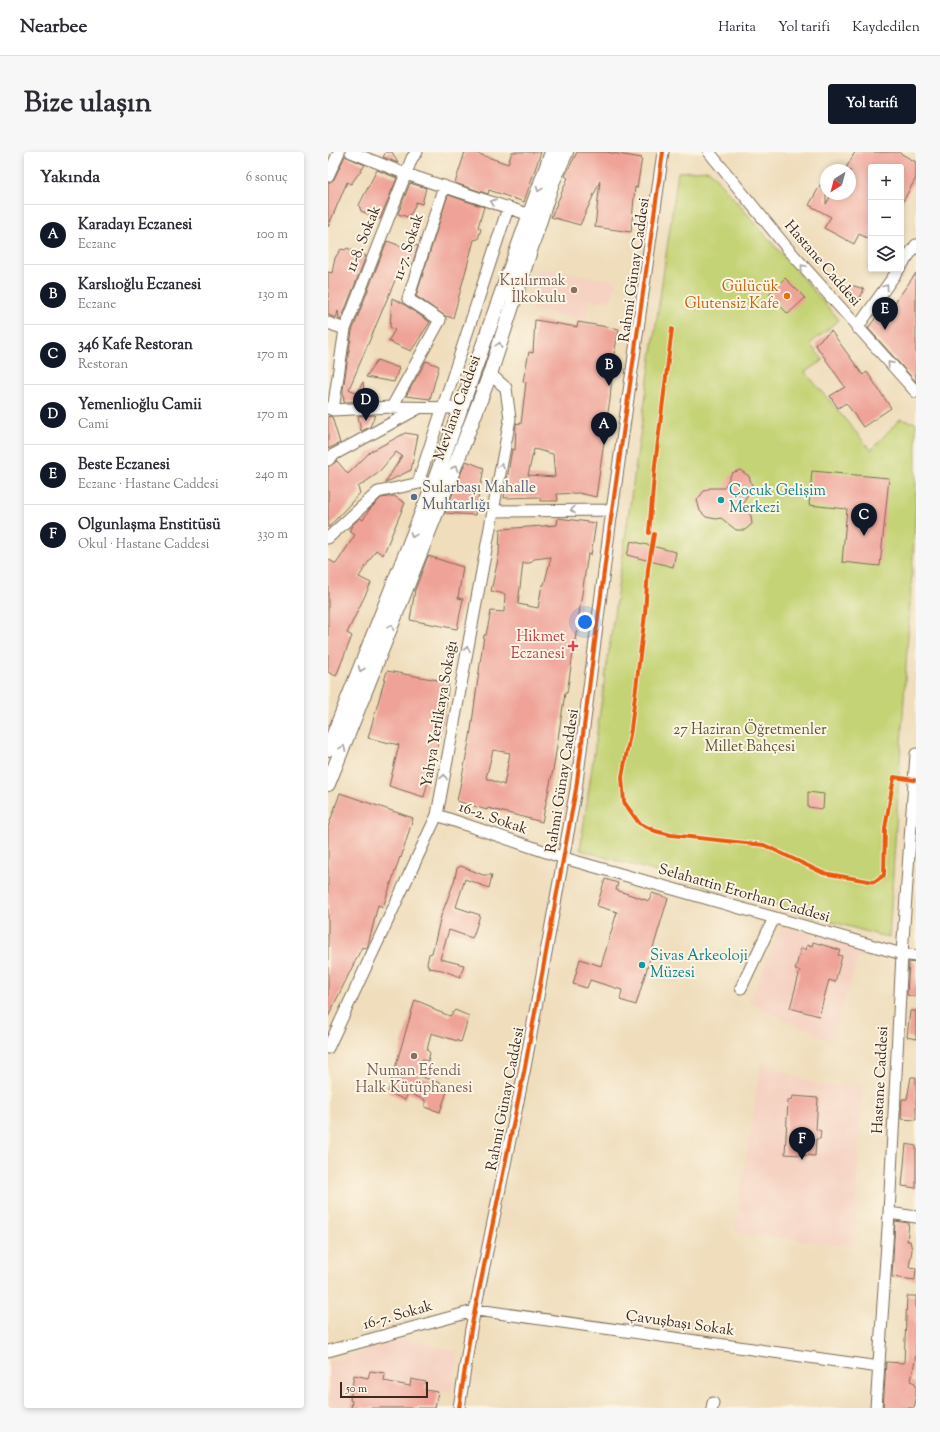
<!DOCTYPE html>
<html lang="tr">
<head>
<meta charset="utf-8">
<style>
  :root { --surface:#fff; --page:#f7f7f7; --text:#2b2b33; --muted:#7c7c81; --line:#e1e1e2; --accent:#111827 }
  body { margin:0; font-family:"Sorts Mill Goudy",serif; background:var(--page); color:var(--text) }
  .controls { position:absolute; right:12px; top:12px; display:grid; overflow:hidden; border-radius:4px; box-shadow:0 2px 6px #0003 }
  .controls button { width:36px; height:36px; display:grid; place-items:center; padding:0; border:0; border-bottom:1px solid var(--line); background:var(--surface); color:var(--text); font:20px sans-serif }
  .compass { position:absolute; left:492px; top:12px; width:36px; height:36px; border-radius:50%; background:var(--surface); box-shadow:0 2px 6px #0003; rotate:216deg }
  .scale { position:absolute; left:12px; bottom:10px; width:88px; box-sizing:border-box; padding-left:4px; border:2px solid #3b2a1e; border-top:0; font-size:11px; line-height:14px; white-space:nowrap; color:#3b2a1e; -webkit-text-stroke:3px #fcf5e5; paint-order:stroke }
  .you { position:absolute; left:257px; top:470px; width:14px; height:14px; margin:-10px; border:3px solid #fff; border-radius:50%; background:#1a73e8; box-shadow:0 0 0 6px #1a73e833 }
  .badge { display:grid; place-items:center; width:26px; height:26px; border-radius:50%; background:var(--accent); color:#fff; font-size:13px; font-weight:700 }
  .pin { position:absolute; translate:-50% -33px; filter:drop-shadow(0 1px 2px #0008) }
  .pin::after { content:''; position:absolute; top:21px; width:14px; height:12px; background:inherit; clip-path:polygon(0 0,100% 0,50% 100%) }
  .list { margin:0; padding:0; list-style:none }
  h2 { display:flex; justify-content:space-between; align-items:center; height:52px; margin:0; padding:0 16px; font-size:17px }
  h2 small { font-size:13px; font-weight:400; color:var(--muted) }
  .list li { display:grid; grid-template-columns:26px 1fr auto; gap:12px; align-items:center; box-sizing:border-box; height:60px; padding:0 16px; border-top:1px solid var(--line) }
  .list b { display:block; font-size:15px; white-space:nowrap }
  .list p { margin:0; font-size:13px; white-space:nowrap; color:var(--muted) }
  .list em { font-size:13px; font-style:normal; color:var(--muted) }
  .icon { flex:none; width:22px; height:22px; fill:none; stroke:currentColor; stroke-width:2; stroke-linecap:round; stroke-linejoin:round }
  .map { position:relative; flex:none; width:588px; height:1256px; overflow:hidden; border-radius:4px }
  header { display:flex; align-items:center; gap:24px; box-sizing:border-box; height:56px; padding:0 20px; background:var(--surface); border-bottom:1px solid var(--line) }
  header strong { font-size:19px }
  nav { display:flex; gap:22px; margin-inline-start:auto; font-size:14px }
  .intro { display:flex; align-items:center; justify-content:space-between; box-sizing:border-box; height:96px; padding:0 24px }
  h1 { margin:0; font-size:28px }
  .button { padding:10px 18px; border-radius:4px; background:var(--accent); color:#fff; font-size:14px; font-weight:700 }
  main { display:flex; gap:24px; padding:0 24px }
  aside { flex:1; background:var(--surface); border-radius:4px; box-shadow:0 2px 6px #0003 }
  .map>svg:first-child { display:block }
  .built { fill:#f5d2c2 }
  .green { fill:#c4d375; stroke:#807e4a }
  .building { fill:#efa297; fill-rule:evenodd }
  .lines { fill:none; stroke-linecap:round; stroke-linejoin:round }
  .minor-casing { stroke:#7a6955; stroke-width:13 }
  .major-casing { stroke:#7a6955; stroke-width:16 }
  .minor { stroke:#fff; stroke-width:11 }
  .major { stroke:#fff; stroke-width:14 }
  .cycleway-casing { stroke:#fcf5e5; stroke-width:6 }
  .cycleway { stroke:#e8590c; stroke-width:4 }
  .oneway { stroke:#a79f9a }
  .education-dot { fill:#8d6e63; stroke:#fcf5e5; stroke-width:1.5 }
  .food-dot { fill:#e8710a; stroke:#fcf5e5; stroke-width:1.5 }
  .service-dot { fill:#5c6f8a; stroke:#fcf5e5; stroke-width:1.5 }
  .culture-dot { fill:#0f9aa8; stroke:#fcf5e5; stroke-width:1.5 }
  .health-dot { fill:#e0444e; stroke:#fcf5e5; stroke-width:1.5 }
  .labels { text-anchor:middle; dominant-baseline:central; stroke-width:4; stroke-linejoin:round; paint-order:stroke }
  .street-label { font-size:15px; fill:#3b2a1e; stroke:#fcf5e5 }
  .education-label { font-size:15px; fill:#785e54; stroke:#fcf5e5; text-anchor:end }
  .food-label { font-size:15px; fill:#c56008; stroke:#fcf5e5; text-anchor:end }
  .service-label { font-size:15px; fill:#4e5e75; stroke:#fcf5e5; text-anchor:start }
  .culture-label { font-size:15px; fill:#0d838f; stroke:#fcf5e5; text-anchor:start }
  .health-label { font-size:15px; fill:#be3a42; stroke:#fcf5e5; text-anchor:end }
  .park-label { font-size:15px; fill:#5d5434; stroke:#fcf5e5 }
</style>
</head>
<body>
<header>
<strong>Nearbee</strong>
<nav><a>Harita</a><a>Yol tarifi</a><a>Kaydedilen</a></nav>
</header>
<div class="intro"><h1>Bize ulaşın</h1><a class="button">Yol tarifi</a></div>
<main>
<aside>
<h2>Yakında<small>6 sonuç</small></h2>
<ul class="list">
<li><span class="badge">A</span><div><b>Karadayı Eczanesi</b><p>Eczane</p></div><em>100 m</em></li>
<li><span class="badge">B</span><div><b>Karslıoğlu Eczanesi</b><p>Eczane</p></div><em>130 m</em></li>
<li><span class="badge">C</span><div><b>346 Kafe Restoran</b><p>Restoran</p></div><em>170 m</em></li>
<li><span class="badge">D</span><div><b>Yemenlioğlu Camii</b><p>Cami</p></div><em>170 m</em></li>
<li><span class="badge">E</span><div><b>Beste Eczanesi</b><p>Eczane · Hastane Caddesi</p></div><em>240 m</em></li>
<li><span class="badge">F</span><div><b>Olgunlaşma Enstitüsü</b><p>Okul · Hastane Caddesi</p></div><em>330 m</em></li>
</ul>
</aside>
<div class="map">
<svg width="588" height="1256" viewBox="0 0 588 1256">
  <rect width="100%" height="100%" fill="#fcf5e5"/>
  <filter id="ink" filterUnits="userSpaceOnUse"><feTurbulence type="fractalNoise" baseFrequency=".025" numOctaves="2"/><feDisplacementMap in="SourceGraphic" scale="8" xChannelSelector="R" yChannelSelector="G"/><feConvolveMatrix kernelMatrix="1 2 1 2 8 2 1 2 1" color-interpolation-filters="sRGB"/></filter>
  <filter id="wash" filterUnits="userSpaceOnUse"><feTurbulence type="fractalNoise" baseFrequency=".012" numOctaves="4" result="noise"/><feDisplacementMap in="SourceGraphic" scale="16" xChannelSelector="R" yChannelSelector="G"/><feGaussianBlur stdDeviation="0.9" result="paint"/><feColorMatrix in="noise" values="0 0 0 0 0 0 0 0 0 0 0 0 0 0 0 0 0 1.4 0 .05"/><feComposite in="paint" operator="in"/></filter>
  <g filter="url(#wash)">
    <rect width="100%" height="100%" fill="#efddbb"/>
    <path class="built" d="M209,116l79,13 -5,21 -21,-2 -4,20 -55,-10z
      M454,773l79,24 -30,93 -82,-40z
      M433,911l56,22 45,1 -8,161 -120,-14z
      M77,1186l53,14 -7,40 -9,-2 -3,18h-111v-45z"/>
    <path class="green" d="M381,18l130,150 -29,24 13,16 -18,12 66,78 29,-31 16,4v83l-27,432 -309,-88 98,-678z"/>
    <g id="blocks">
      <path class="building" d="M58,0h6l6,11 -15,-6z
        M137,0h8l35,12 4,-12h29l-17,50 -35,-12 -1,4 -33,-11z
        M249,0h29l36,6 -5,30 -2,-1 -4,45 -36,-5 5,-46 -20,44 -29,-8 17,-39 -3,-2z
        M527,0h43l18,10v16l-15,27v-38h-30v73l-12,-6 -5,10 -30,-16 7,-11 -22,-12 17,-30v29l6,-10h18v-24h-5z
        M17,4l20,9 -14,19 -4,-2 -19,45v-44l6,-4z
        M49,18l20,8 -17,41 -19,-8 -2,-6z
        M82,31l16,5 -4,16 -6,-2 -4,10 -4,5 -10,-3z
        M120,43l36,12 -6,20 3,2 -3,10 -4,1 -21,78 -8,-2 -29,-20z
        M59,89l17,6 1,-6 13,5 -7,22 -9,-4 -53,125 8,4 6,-11 2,19 -21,1 -1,-12 9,-59z
        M19,96l19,8 -25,64 -2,-1 -1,-8 -2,7 -8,-3v-43l4,1 3,-15 6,-9 4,1z
        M588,121v109l-48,-54 15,-20 5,4z
        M457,126l20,20 -17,16 -19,-20z
        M523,133l13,4 -4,9 -3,3 -10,-8z
        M64,146l10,5 28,19 -19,29 -23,-10 7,-11 -5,-3z
        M207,168l42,7 1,-5 41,7 -6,30 -3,41 -6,34 1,1 -9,62 -17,-4 -22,1 1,7h-18v-4l-36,1 8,-49 3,1 1,-27 5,1 5,-42 -3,-1 6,-29 4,1zM206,297l19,5 2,23 -27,-2z
        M503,179l32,44 4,-3 24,36 -28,19 -17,-24 -8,5 -8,-12 15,-9 -30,-43z
        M49,208l22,8 -5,14 -28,-5z
        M98,209l13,5 -9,33 -24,-3z
        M47,263l-5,12 -9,4 -3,-15z
        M0,264l4,1 8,26 -12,6z
        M77,281l13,2 -7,35 -26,13 17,-27 -6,-4 -19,22 -19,13 2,6 -32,35v-61l9,-6 11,13 22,-22z
        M138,309l18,7 -9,47 -30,-2z
        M412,318l9,6 3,10 -8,15 1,5 6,10 1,8 -7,6h-9l-15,-12 -5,1 -10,-2 -6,-6 -3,-11 7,-9 6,-3h14l8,-15z
        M484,319l77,7 -9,88 -38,-4 5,-53 -38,-4z
        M66,344l11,7 -22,52 -7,-5 -17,27 12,6 -24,50 5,3 -16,40 -8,-4v-113l8,5 19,-29 -6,-4 4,-7 7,-6 3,2 6,-10 12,-12z
        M230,366l38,5 -5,32 -3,-1 -21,139h-2l-11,72 -12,57 -54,-14 -1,2 -30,-9 13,-64 14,-102h2l5,-24 13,1 1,-18 -14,-3 8,-36 1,-26 57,-4zM223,405l-7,28h-2l-4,23 -20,-4 5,-41h7l4,-4zM165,598l17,3 -6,32 -18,-7z
        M303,389l45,11 -3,15 -46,-12z
        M100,404l35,11 -5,31 5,1 -6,30 -47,-9 5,-30z
        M59,519l62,11 -5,37 -20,78 -35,-11 10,-41 -31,-7z
        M480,640l16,2 -1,15 -15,-2z
        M12,641l73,25 -12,40 -1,-1 -17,50 -5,-2 -10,40 -1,3 -5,-1 -34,70v-190z
        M133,714l22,9h9l-3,13 -24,-9 -9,28 24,8 -6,19 -2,4 -23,-8 -6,19 -3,10 24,6 -4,12 -18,-7 -13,-2 -2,-4 2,-10 3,-1 9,-37 13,-34 3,-14z
        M277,727l13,4 -2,7 33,11 3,-8 16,5 -32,107 -16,-5 2,-10 -32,-10 -3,8 -14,-4 7,-25 21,7 16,-54 -20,-6z
        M485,790l27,8 -2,5 4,1 -7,26 -6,-2 -10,36 -29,-8 10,-37 -5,-1 6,-22 5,2 1,-5 5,1z
        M581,810l7,1v34l-9,-2z
        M87,848l17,7 2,3 16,6 5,-6 14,6 -8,26 -30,-9 -4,17 3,3 -2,8 -6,-2 -3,17 30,10 -9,26 -15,-5v-7l-17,-7 -3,7 -17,-8z
        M582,859h6v28l-9,-2z
        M583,925h5v43l-15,-1 1,-20h5z
        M465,944l25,2 -2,31 5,2 -1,8h-4l-1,17 -30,-2 3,-53 4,-1z
        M578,992l10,2v42l-14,-2z
        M567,1069l14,2 -2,18h3l2,9 -3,17 7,1 -1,12 -23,-3z
        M579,1144h9v58l-5,27 5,3v16l-2,8h-31l3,-46 18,1z
        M42,1219l15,2 -1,8 26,5 1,-7 15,3 -1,8 13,2 -3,16h-84l1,-7 -2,-1 4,-25 14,3z"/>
    </g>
  </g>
  <g filter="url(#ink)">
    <use href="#blocks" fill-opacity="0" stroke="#7a6955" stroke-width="1"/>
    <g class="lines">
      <g class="minor-casing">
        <path id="minor" d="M23,0l55,22 124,41
          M381,0l79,97 128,143
          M0,24l11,-24
          M573,114l15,-21
          M0,171l17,6
          M529,176l42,-59
          M64,255l48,-87 -32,-21 36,-113
          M0,256l5,2 59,-3 67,1
          M5,258l12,-81 67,-171 5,-6
          M0,308l5,-5 86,-47
          M90,331l90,-275
          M165,359l119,-1
          M0,386l50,-46 46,-10
          M109,663l127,43 338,96 14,2
          M413,836l33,-70
          M0,896l109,-233 73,-396 -4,-31 -16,-14
          M561,1061l27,4
          M0,1199l149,-41 402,57
          M131,1256l12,-79 54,-262 51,-278 34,-264 53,-373
          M384,1256l1,-5
          M548,1256l13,-195 13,-259 14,-200"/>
      </g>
      <g class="major-casing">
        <path id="major" d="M0,597l107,-269 117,-328
          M0,632l132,-331 30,-79 62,-191 14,-31"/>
      </g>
      <use href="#minor" class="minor"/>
      <use href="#major" class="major"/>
      <g class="cycleway-casing">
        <path id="cycleway" d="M321,381l6,-68 17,-136
          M326,382l-6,35 -3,45 -14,115 -9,48 2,25 15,21 16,8 16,4 93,10 59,28 51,9 10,-7 1,-47 9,-51 20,3
          M131,1256l12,-79 54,-262 51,-278 34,-264 53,-373"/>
      </g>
      <use href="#cycleway" class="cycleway"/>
    </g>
    <defs><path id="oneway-chevron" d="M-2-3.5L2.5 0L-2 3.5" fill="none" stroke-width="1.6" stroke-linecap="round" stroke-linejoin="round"/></defs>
    <g class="oneway">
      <use href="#oneway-chevron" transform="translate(211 37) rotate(110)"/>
      <use href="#oneway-chevron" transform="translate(165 50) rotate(-161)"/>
      <use href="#oneway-chevron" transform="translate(475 115) rotate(-131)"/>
      <use href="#oneway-chevron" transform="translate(558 135) rotate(-54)"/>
      <use href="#oneway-chevron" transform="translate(171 193) rotate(-72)"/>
      <use href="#oneway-chevron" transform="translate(562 212) rotate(-132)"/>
      <use href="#oneway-chevron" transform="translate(173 314) rotate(-79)"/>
      <use href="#oneway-chevron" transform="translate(127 316) rotate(-68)"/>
      <use href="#oneway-chevron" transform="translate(245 358) rotate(179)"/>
      <use href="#oneway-chevron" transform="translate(85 383) rotate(111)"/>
      <use href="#oneway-chevron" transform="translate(63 475) rotate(-68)"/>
      <use href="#oneway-chevron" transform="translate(139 497) rotate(-80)"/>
      <use href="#oneway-chevron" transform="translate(33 517) rotate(112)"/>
      <use href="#oneway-chevron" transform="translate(15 596) rotate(-68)"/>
      <use href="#oneway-chevron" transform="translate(116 625) rotate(-80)"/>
    </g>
  </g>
  <g class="education-dot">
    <circle cx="246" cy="138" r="4"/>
    <circle cx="86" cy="904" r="4"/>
  </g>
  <circle class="food-dot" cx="459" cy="144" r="4"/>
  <circle class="service-dot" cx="86" cy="345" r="4"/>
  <g class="culture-dot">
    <circle cx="393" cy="348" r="4"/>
    <circle cx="314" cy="813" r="4"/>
  </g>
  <path class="health-dot" d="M243 488h4v4h4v4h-4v4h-4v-4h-4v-4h4z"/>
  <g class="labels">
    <g class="street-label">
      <text transform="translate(36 87) rotate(-68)">11-8. Sokak</text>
      <text transform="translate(81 95) rotate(-72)">11-7. Sokak</text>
      <text transform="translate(494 112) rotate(49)">Hastane Caddesi</text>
      <text transform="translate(307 118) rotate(-82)">Rahmi Günay Caddesi</text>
      <text transform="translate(130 256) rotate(-70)">Mevlana Caddesi</text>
      <text transform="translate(112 562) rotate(-80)">Yahya Yerlikaya Sokağı</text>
      <text transform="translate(235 629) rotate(-81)">Rahmi Günay Caddesi</text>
      <text transform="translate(165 667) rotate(19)">16-2. Sokak</text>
      <text transform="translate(416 742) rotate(16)">Selahattin Erorhan Caddesi</text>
      <text transform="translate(553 928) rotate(-87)">Hastane Caddesi</text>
      <text transform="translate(178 947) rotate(-79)">Rahmi Günay Caddesi</text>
      <text transform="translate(70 1164) rotate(-16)">16-7. Sokak</text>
      <text transform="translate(352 1172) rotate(8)">Çavuşbaşı Sokak</text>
    </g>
    <g class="education-label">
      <text x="238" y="129">Kızılırmak<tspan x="238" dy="17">İlkokulu</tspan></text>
      <text x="86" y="919" text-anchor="middle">Numan Efendi<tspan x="86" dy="17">Halk Kütüphanesi</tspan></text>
    </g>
    <g class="food-label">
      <text x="451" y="135">Gülücük<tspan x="451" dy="17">Glutensiz Kafe</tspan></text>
    </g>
    <g class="service-label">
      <text x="94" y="336">Sularbaşı Mahalle<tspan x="94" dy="17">Muhtarlığı</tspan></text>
    </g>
    <g class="culture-label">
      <text x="401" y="339">Çocuk Gelişim<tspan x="401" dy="17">Merkezi</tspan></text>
      <text x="322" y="804">Sivas Arkeoloji<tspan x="322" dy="17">Müzesi</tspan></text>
    </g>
    <g class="health-label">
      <text x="237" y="485">Hikmet<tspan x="237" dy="17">Eczanesi</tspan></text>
    </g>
    <g class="park-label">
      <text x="422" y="578">27 Haziran Öğretmenler<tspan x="422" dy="17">Millet Bahçesi</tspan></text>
    </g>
  </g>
</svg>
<div class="controls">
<button>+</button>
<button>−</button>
<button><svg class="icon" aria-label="layers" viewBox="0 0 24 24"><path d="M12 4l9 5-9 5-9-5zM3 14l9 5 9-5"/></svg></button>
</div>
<svg class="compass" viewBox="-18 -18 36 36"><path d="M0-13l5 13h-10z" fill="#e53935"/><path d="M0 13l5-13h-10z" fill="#7c7c81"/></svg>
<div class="scale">50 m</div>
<div class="you"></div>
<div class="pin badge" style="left:276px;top:293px">A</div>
<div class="pin badge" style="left:281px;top:234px">B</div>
<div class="pin badge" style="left:536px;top:384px">C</div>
<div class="pin badge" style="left:38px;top:269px">D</div>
<div class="pin badge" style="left:557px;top:178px">E</div>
<div class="pin badge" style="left:474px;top:1008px">F</div>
</div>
</main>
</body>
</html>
